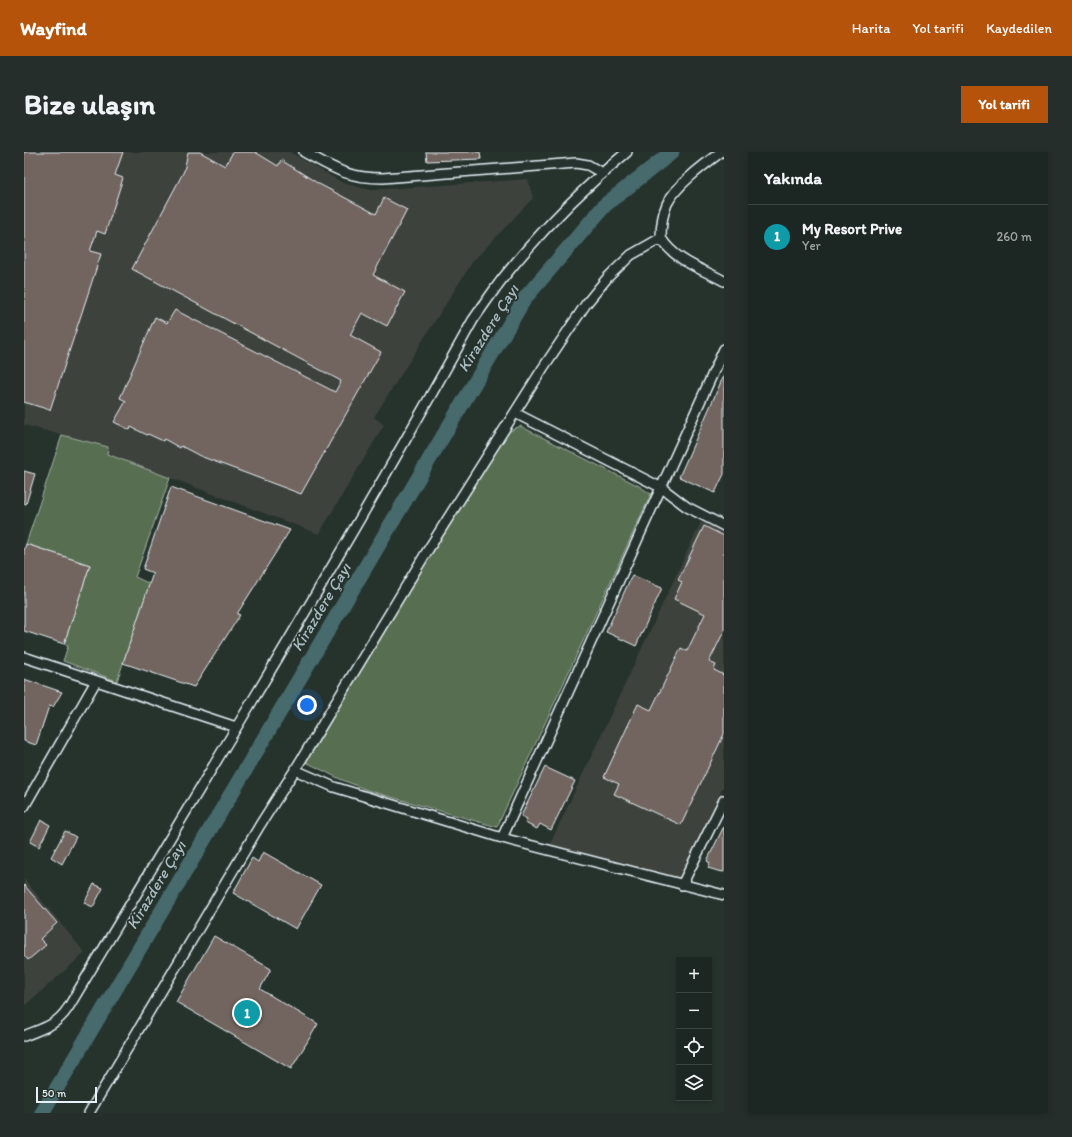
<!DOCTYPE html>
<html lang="tr">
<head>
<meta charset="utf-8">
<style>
  :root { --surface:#1c2622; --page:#252e2a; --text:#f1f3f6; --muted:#a0a5a5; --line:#3a4340; --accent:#b45309 }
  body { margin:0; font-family:Itim,sans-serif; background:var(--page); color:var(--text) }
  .controls { position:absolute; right:12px; bottom:12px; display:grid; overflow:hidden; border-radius:0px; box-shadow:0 2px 6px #0003 }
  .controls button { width:36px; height:36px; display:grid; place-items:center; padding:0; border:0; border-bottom:1px solid var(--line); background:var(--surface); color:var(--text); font:20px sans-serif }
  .scale { position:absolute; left:12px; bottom:10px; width:61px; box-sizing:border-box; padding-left:4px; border:2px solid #e8f1f8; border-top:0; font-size:11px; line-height:14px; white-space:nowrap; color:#e8f1f8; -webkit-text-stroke:3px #26332d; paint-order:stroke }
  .you { position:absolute; left:283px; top:553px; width:14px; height:14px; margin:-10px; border:3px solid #fff; border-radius:50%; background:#1a73e8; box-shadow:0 0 0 6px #1a73e833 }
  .badge { display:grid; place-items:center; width:26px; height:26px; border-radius:50%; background:var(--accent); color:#fff; font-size:13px; font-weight:700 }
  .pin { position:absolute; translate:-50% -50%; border:2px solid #fff; box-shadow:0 1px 4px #0006 }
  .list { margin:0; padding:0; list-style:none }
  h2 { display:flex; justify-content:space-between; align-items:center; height:52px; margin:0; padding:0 16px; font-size:17px }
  h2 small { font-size:13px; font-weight:400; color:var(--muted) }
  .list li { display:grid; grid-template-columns:26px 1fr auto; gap:12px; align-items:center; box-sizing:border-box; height:64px; padding:0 16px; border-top:1px solid var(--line) }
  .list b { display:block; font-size:15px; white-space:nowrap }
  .list p { margin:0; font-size:13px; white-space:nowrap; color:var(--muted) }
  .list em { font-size:13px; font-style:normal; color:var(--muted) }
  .icon { flex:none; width:22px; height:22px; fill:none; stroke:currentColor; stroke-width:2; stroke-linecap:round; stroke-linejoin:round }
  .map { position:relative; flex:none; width:700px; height:961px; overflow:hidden; border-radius:0px }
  header { display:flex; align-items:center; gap:24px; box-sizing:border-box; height:56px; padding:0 20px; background:var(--accent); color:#fff }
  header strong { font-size:19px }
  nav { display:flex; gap:22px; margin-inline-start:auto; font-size:14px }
  .intro { display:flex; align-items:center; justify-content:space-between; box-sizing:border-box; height:96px; padding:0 24px }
  h1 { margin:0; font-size:28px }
  .button { padding:10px 18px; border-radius:0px; background:var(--accent); color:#fff; font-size:14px; font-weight:700 }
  main { display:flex; gap:24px; padding:0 24px }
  aside { flex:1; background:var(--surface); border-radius:0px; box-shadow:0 2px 6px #0003 }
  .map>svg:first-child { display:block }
  .built { fill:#3d423c }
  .green { fill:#596e51; stroke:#a0b0a4 }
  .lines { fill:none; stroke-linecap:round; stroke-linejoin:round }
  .river { stroke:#476a6d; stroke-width:15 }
  .building { fill:#72655e; stroke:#e8f1f8 }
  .street-casing { stroke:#e8f1f8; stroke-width:12 }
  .street { stroke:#26332d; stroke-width:9 }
  .labels { text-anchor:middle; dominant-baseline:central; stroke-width:3.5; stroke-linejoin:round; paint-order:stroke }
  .water-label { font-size:16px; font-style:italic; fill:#a8bbc0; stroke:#26332d }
</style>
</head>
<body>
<header>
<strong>Wayfind</strong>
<nav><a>Harita</a><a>Yol tarifi</a><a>Kaydedilen</a></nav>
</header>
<div class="intro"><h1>Bize ulaşın</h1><a class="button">Yol tarifi</a></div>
<main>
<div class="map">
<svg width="700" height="961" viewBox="0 0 700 961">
  <rect width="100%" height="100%" fill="#26332d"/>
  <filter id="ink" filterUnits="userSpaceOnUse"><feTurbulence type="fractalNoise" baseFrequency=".025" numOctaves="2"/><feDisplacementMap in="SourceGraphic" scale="8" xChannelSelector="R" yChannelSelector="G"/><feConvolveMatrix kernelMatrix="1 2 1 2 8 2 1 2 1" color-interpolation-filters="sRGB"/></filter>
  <g filter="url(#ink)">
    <path class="built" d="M0,0h266l53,31 28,7 157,-11 5,19 -60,63 -99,156 10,8 -65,109 -212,-80 1,-7 -84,-22z
      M677,370l23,9v254l-43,93 -131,-34z
      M0,727l61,74 -61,53z"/>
    <path class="green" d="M496,274l119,60 12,8 -154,333 -127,-36 -30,-12 -34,-17 129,-216 62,-99 11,-15z
      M38,283l46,12 -1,7 63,24 -35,99 15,7 -33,97 -54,-20 5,-15 -4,-2 26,-79 -64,-21z"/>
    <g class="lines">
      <path class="river" d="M18,961l483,-815 80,-93 67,-53"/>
    </g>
    <path class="building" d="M0,0h99l-8,23 8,3 -18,56 -8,-3 -7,20 11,3 -51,156 -26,-8z
      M164,0h12l25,14 8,-14h22l23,14 3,-6 38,24 57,30 8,-16 23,12 -34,65 32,17 -18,34 -25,-13 -12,22 31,17 -80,142 -101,-38 -19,-10 -1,2 -16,-9 -1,2 -15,-7 -1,1 -16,-8 -1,3 -16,-8 12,-21 -6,-3 35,-81 12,6 8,-13 160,82 6,-11 -209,-112 52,-98z
      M402,0h54l1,7 -54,2z
      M700,223v99l-9,19 -36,-16z
      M0,319l11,3 -9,30h-2z
      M147,335l119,43 -53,84 3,1 -46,72 -71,-24 30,-90 -10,-4z
      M680,374l20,10v95l-15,31 7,3 -2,5 10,5v59l-43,91 -67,-31 5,-10 -15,-7 34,-73 13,6 30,-62 6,3 18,-37 -31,-15 8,-17 -4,-2z
      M2,392l64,21 -26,79 -40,-13v-81z
      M608,423l30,13 -26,58 -30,-14z
      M0,527l38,13 -9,15 -4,-1 -13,39 -12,-4z
      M521,615l30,14 -24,49 -11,-6 -3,5 -12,-6 2,-4 -6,-3z
      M17,668l9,5 -11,22 -9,-5z
      M700,674v46l-6,-1 -10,-3 2,-5 -3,-2z
      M41,679l11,6 -14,27 -11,-7z
      M239,700l58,33 -25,44 -63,-36 19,-35 6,4z
      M70,732l9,4 -10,19 -9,-4z
      M0,733l33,38 -17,16 6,6 -18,15 -4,-5z
      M190,784l57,33 -11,20 58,35 -27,45 -115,-67z"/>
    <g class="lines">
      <g class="street-casing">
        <path id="street" d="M280,0c31,17 43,26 79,26l193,-15 12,2 14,8
          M637,86c0,-12 1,-23 6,-34 8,-18 38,-40 54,-52
          M491,261l147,75 25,19 37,19
          M0,505l212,70
          M271,618l39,17 168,51 222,57
          M0,655l72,-126
          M478,686l222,-489
          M658,733l42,-85
          M0,884c19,-8 32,-10 44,-28 137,-229 276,-455 405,-688 10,-14 20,-29 30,-42 37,-46 79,-89 124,-126
          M65,961l171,-288 35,-55 131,-217 117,-185 43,-64 22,-27 23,-22 30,-17c13,22 41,31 63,43"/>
      </g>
      <use href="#street" class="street"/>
    </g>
  </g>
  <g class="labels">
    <g class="water-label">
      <text transform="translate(464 176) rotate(-58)">Kirazdere Çayı</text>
      <text transform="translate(297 455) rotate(-59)">Kirazdere Çayı</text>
      <text transform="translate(132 733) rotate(-59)">Kirazdere Çayı</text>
    </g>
  </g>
</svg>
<div class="controls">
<button>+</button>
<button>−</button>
<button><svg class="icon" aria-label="locate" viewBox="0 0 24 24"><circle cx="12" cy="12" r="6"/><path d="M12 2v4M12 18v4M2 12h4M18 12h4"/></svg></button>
<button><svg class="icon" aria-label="layers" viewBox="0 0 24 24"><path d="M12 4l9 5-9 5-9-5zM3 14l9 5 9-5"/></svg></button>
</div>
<div class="scale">50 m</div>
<div class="you"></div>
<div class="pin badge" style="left:223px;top:861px;background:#0f9aa8">1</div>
</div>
<aside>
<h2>Yakında<small></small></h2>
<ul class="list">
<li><span class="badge" style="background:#0f9aa8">1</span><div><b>My Resort Prive</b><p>Yer</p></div><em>260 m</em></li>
</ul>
</aside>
</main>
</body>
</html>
